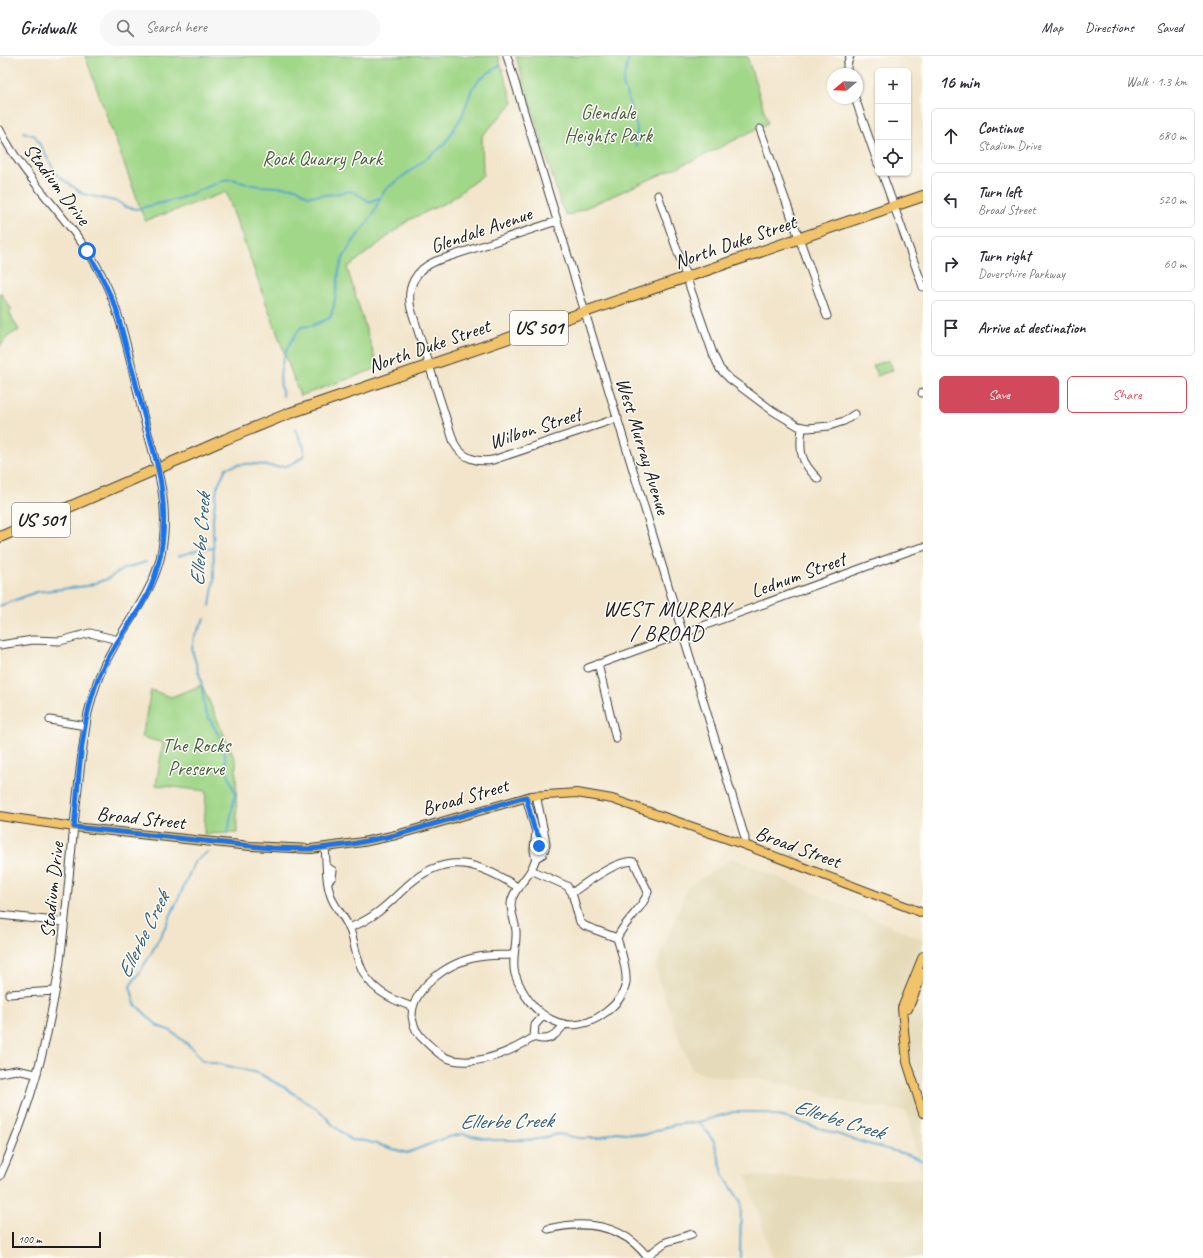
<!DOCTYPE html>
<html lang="en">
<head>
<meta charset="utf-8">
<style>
  :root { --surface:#fff; --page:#f7f7f7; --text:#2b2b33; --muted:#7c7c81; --line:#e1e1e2; --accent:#d1495b }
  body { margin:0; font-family:Caveat,sans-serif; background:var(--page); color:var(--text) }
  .controls { position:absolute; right:12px; top:12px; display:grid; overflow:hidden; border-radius:6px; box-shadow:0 1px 3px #0004 }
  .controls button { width:36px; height:36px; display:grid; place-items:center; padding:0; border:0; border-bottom:1px solid var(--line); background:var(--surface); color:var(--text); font:20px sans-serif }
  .compass { position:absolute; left:827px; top:12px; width:36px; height:36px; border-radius:50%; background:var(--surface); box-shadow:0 1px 3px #0004; rotate:251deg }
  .scale { position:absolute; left:12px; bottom:10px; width:89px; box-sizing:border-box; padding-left:4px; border:2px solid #1c1c1c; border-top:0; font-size:11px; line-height:14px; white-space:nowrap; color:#1c1c1c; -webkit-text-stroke:3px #fdfcf7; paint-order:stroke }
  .stop { position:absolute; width:12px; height:12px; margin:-9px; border:3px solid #1a73e8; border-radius:50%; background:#fff }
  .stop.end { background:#1a73e8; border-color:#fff; box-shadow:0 1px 4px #0008 }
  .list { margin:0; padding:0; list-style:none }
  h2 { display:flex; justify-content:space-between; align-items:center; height:52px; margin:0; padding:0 16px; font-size:17px }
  h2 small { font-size:13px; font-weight:400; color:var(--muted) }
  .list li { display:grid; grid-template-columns:26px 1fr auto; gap:12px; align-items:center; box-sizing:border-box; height:56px; margin:0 8px 8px; padding:0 8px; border:1px solid var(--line); border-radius:6px }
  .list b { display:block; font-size:15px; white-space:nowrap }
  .list p { margin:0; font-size:13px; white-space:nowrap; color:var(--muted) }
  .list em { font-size:13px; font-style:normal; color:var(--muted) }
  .actions { display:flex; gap:8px; padding:12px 16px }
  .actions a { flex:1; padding:9px 0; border:1px solid var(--accent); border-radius:6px; text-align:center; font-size:14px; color:var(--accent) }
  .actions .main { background:var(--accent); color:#fff }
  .icon { flex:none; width:22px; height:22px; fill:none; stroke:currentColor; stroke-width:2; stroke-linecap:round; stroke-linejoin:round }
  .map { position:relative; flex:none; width:923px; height:1202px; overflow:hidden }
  header { display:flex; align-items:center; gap:24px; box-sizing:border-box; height:56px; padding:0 20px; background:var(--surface); border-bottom:1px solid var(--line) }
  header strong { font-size:19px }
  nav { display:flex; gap:22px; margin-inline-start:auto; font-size:14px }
  .search { width:280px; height:36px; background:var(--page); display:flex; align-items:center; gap:10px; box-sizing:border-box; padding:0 14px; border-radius:22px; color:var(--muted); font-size:15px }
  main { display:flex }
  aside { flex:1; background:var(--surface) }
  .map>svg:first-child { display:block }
  .built { fill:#e5dbba }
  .green { fill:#a1d789; stroke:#5e7a52 }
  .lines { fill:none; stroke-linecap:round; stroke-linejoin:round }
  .stream { stroke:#52a3cc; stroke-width:2 }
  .minor-casing { stroke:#3c3a36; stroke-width:9 }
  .major-casing { stroke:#3c3a36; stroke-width:10 }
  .highway-casing { stroke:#3c3a36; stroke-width:12 }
  .minor { stroke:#fff; stroke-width:7 }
  .major { stroke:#f1c36a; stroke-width:8 }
  .highway { stroke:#f1c36a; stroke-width:10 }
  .route { stroke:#1a73e8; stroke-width:5 }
  .labels { text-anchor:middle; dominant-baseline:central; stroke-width:3; stroke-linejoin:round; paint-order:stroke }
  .shield { fill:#fdfcf7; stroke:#605f5e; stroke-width:1 }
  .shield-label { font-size:19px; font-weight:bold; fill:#1c1c1c }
  .park-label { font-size:20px; fill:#4b5d42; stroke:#fdfcf7 }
  .street-label { font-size:20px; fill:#1c1c1c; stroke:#fdfcf7 }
  .water-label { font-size:21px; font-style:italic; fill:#376074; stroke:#fdfcf7 }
  .neighbourhood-label { font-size:21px; letter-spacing:1px; fill:#1c1c1c; stroke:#fdfcf7 }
</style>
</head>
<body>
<header>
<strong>Gridwalk</strong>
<div class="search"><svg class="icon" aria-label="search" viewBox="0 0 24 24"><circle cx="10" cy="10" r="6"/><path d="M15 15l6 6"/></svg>Search here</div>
<nav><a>Map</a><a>Directions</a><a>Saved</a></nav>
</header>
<main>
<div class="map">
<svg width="923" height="1202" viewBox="0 0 923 1202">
  <rect width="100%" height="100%" fill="#fdfcf7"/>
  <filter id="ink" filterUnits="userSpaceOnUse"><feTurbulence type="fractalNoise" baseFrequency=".025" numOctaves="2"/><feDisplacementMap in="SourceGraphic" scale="8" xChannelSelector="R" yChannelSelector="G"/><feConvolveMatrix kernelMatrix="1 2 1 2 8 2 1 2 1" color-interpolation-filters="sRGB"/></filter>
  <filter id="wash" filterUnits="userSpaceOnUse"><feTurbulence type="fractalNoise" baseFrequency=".012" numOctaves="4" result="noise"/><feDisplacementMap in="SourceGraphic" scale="16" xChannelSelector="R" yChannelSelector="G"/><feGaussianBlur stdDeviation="0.9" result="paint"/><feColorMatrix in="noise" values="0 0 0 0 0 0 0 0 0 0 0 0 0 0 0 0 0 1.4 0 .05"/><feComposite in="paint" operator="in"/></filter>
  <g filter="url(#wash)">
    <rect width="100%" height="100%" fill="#f2e5cb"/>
    <path class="built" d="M733,802l190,82v318h-151l-26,-83 122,5 54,-2 -15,-66 -59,-9 -41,-14 -48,-10 -49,-3 -18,-6 -12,-28 -25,-74 33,-81z"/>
    <path class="green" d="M85,0h413l15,47 -31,33 1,39 -34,26 -40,19 -62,48 31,100 -78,28 -74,-204 -81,29z
      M516,0h231l21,67 -61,31 -140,62 -5,-8z
      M0,236l12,18 -3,2 10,18 -12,7 -7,10z
      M889,304l4,10 -16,6 -4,-11z
      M202,629l34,77 1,71 -33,1 2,-43 -50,-6 7,-42 -21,-6 9,-47 20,7z"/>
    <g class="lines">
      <path class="stream" d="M629,0l-6,27 14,45 -1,19
        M23,76l12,4 22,39 26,19 36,8 6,5 12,2 44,-11 43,-18 9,-1 10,4 17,3 36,2 12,8 27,-2 13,-3 6,1 16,10 8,-4
        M283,340c-8,-26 2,-48 18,-69l10,-1 19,-8c7,-17 6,-34 10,-51 5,-19 21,-34 31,-50 6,-8 7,-19 14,-27l59,-45 18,-29 10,-27 8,-10 20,-14
        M178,500l20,-6 15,-2
        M0,550l36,-14 51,-6 20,-7 16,-10 23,-7
        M210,550l4,-26 -1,-61 4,-32 9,-19c6,-1 12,-4 19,-4 24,-2 38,12 59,-9v-8l-9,-18
        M205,562l-11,19 -2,13 9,30 4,31 18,32 4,27 8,24 -7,38
        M208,796l-13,9c-19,43 -37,87 -65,125l5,18 23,22 13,5 21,17 10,12 56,13 29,16 33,22 14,15 17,14 15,1 41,12 41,-16 15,-3 30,6h40l25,-6 21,4h20l17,-6 28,3 29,-10 26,-3 34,-10h25l29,6 78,25 47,13 11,5
        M699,1066l15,19 10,35 17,26 -1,56"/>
    </g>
  </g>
  <g filter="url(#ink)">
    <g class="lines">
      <g class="minor-casing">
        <path id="minor" d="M507,0l238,782v7
          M847,18v-9l3,-9
          M855,42l23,66
          M760,73l67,187
          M0,74c24,48 66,85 94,131 27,45 36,99 48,150 13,52 31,93 18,148 -9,35 -31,60 -48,91 -12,20 -19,41 -24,63 -14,82 -17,165 -28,248 -10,73 -30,148 -60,215
          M882,117l41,114
          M658,139l55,159 7,15 10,10 43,32 25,15 10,2 21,-2 15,-5 11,-7
          M557,165l-121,40c-21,9 -30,26 -25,48l43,134c8,15 23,20 39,17l125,-42
          M922,337h1
          M802,372c-3,24 -2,33 16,51
          M0,589l33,-5 27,1 30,-8 28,7
          M598,608l18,75
          M588,612l321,-117 14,-4
          M50,664l36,6
          M536,739l9,42 1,8 -3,9 -7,4
          M526,741l10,35 -2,18 1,6
          M325,792c2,17 0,37 8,53 5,10 13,18 17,29 4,10 5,22 9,32 8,26 30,37 54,45
          M327,811l6,4 -1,6 -3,3
          M531,814l36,16 5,7 8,29 5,4 32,12c4,13 10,30 9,44 -2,14 -10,22 -20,30 -39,30 -77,3 -91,-38 -4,-14 2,-29 1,-43 -1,-9 -5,-18 -5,-27 1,-13 14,-23 20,-34 5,-10 8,-21 9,-32l-4,-6 7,-1
          M572,837c12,-9 48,-35 62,-31l14,30c-5,17 -23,28 -31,46
          M0,859l64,7
          M349,872c26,-10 39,-24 59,-43 39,-35 72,-22 111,3
          M514,899c-17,0 -34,0 -51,6 -31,11 -73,49 -37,81 8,7 16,16 27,18 27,5 55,-7 78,-21 4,-3 6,0 11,0 10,1 16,-7 22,-14
          M9,938l46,-3
          M534,981l1,-12 9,-10
          M0,1017l16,-3 20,4
          M548,1173c38,-9 75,-5 100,29
          M647,1200l19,-14 26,-8"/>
      </g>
      <g class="major-casing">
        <path id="major" d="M0,760l74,11 176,19 61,3 52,-7 33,-7 135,-39 46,-3 35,6 133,46 178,68
          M923,900l-21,52 5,54 16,51
          M908,953l15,-36"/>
      </g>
      <g class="highway-casing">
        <path id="highway" d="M0,481l226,-98 64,-26 633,-217"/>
      </g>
      <use href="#minor" class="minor"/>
      <use href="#major" class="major"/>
      <use href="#highway" class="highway"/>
    </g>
  </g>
  <g class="lines" filter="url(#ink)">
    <path class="route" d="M87,195l13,22 16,35 42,160c10,47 8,96 -17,138 -16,26 -35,49 -45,78 -16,45 -17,96 -22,143l197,21 40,1 41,-5 44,-9 130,-38 8,31 6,10 -1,8"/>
  </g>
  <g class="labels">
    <g class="shield">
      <rect x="510" y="255" width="58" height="34" rx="3"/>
      <rect x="12" y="447" width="58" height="34" rx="3"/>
    </g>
    <g class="shield-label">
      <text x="539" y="272">US 501</text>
      <text x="41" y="464">US 501</text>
    </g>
    <g class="park-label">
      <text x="608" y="56">Glendale<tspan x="608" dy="23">Heights Park</tspan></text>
      <text x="322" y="102">Rock Quarry Park</text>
      <text x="196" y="689">The Rocks<tspan x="196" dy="23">Preserve</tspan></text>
    </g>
    <g class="street-label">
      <text transform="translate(57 128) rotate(53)">Stadium Drive</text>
      <text transform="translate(481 174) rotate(-19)">Glendale Avenue</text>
      <text transform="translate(735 186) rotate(-19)">North Duke Street</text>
      <text transform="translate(429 290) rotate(-19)">North Duke Street</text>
      <text transform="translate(535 372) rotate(-18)">Wilbon Street</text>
      <text transform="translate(643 390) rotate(73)">West Murray Avenue</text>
      <text transform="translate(798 519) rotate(-20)">Lednum Street</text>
      <text transform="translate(465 741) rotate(-16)">Broad Street</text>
      <text transform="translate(141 762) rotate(6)">Broad Street</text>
      <text transform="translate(798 791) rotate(20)">Broad Street</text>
      <text transform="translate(52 834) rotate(-84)">Stadium Drive</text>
    </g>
    <g class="water-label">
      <text transform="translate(200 484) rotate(-86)">Ellerbe Creek</text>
      <text transform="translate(143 879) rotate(-64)">Ellerbe Creek</text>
      <text transform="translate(839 1063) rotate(17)">Ellerbe Creek</text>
      <text transform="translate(506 1065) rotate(-1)">Ellerbe Creek</text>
    </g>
    <g class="neighbourhood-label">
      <text x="667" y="553">WEST MURRAY<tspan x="667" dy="24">/ BROAD</tspan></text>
    </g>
  </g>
</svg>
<div class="controls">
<button>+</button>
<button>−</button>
<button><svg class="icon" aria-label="locate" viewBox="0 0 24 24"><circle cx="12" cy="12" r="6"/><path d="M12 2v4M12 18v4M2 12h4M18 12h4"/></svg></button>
</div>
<svg class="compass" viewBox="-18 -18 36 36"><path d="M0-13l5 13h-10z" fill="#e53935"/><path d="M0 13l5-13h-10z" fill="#7c7c81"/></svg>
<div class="scale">100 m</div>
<div class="stop" style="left:87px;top:195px"></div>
<div class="stop end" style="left:539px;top:790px"></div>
</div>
<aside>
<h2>16 min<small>Walk · 1.3 km</small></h2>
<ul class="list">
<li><svg class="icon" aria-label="ahead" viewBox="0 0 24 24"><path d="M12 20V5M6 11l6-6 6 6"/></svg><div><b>Continue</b><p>Stadium Drive</p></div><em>680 m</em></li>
<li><svg class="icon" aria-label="left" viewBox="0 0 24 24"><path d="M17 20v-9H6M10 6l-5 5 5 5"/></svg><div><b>Turn left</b><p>Broad Street</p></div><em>520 m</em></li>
<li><svg class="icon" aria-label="right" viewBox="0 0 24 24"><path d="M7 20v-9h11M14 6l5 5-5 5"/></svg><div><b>Turn right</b><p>Dovershire Parkway</p></div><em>60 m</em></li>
<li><svg class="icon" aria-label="arrive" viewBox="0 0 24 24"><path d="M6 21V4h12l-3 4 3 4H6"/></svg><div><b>Arrive at destination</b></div></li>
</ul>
<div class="actions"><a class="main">Save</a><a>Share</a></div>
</aside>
</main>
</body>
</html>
